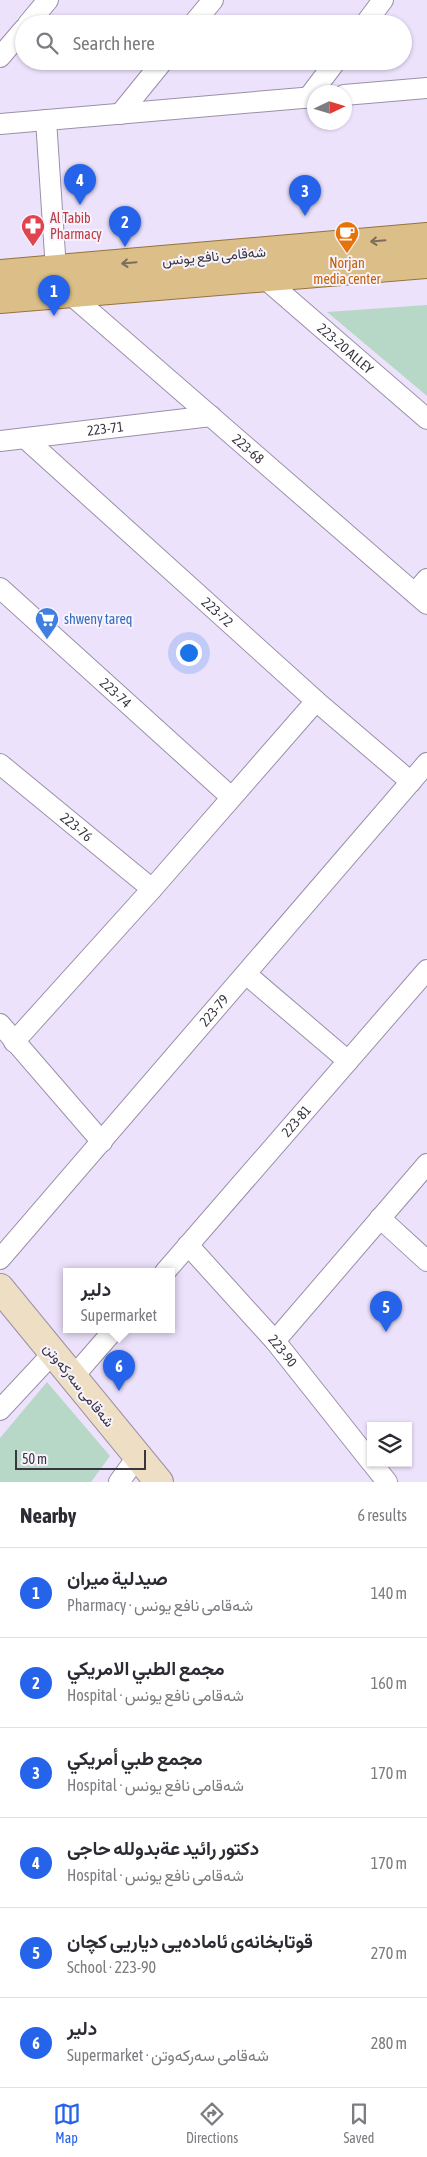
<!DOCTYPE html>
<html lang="en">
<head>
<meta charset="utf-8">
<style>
  :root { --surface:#fff; --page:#f7f7f7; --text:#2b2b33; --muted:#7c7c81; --line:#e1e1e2; --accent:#2563eb }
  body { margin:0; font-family:"Asap Condensed",Vazirmatn,sans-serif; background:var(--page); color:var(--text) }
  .controls { position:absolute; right:15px; bottom:15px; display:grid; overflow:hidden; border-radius:0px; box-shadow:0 1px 4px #0004 }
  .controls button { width:45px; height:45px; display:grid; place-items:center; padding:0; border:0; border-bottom:1px solid var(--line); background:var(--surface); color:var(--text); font:25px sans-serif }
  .compass { position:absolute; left:307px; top:85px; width:45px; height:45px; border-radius:50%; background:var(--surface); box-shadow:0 1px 4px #0004; rotate:86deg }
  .scale { position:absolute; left:15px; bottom:12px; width:131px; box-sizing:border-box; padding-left:5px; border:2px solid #3a3640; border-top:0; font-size:14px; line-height:18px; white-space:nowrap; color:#3a3640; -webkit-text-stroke:4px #f7f3fd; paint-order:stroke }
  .you { position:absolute; left:188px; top:652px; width:18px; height:18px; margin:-12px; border:4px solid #fff; border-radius:50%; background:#1a73e8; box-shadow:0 0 0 8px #1a73e833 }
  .badge { display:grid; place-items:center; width:32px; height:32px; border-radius:50%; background:var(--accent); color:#fff; font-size:16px; font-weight:700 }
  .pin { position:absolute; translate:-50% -41px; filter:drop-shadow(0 1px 2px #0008) }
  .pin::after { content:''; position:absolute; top:26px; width:18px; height:15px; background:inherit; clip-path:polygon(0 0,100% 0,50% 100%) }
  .popup { position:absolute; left:63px; top:1268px; width:112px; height:65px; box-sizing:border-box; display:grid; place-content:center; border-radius:0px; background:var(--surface); filter:drop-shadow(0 1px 4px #0005); font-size:16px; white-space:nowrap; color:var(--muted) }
  .popup b { font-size:19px; color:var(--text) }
  .popup::after { content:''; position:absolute; left:50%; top:100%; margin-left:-10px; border:10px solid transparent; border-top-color:var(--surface) }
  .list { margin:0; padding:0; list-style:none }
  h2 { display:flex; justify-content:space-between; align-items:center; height:65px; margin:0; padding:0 20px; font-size:21px }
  h2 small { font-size:16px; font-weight:400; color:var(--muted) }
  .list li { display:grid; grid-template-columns:32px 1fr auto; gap:15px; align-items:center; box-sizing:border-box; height:90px; padding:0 20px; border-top:1px solid var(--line) }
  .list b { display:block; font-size:19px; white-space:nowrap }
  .list p { margin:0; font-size:16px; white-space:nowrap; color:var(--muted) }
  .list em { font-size:16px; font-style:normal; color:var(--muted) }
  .icon { flex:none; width:28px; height:28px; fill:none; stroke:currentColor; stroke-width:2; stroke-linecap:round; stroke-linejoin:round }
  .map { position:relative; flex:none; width:427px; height:1482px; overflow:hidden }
  .search { position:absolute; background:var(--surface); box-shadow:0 1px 4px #0004; left:15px; right:15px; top:15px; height:55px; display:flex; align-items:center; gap:12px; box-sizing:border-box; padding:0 18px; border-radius:28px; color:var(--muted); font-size:19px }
  .sheet { height:605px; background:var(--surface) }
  nav { display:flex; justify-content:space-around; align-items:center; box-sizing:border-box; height:70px; border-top:1px solid var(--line); background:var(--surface); font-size:14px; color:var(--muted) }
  nav a { display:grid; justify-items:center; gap:2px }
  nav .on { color:var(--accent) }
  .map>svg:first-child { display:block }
  .green { fill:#b7d8c7 }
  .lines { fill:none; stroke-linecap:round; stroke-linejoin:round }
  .street-casing { stroke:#9b90a8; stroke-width:22 }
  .secondary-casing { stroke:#9b90a8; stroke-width:30 }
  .primary-casing { stroke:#94743b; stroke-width:30 }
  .street { stroke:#fff; stroke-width:20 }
  .secondary { stroke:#eedfc4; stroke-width:28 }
  .primary { stroke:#dcbf88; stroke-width:28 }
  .oneway { stroke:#7b6d5d }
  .labels { text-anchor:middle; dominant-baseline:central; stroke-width:4; stroke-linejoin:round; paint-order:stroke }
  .health-label { font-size:14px; fill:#be3a42; stroke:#f7f3fd; text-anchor:start }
  .street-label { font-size:14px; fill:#3a3640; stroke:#f7f3fd }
  .food-label { font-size:14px; fill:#c56008; stroke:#f7f3fd }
  .shop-label { font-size:14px; fill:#366cbe; stroke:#f7f3fd; text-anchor:start }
</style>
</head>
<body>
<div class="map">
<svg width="427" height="1482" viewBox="0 0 427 1482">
  <rect width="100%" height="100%" fill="#ede2fc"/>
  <path class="green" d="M427,305v91l-100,-84z
    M47,1382l63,74 -19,26h-91v-44z"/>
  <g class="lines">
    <g class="street-casing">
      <g id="street">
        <path d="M28,24l20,-24"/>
        <path d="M193,24l20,-24"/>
        <path d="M365,24l18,-24"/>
        <path d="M0,57l24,-28"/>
        <path d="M344,95l83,-7"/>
        <path d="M308,98l28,-37"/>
        <path d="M120,114l43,-53"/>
        <path d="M46,120l10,150"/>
        <path d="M0,124l314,-27"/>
        <path id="s1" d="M263,277l164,142"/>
        <path id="s2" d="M70,294l357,310"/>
        <path id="s3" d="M26,439l290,262 95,81"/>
        <path id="s4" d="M0,441l211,-25"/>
        <path id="s5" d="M0,588l231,209"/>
        <path d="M415,593l12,-14"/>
        <path id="s6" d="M0,764l152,125"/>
        <path d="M246,974l102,87"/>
        <path d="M0,1024l102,118"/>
        <path d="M14,1042l138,-153 164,-188"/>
        <path d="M380,1218l47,43"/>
        <path id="s7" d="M188,1245l87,96 96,121"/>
        <path id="s8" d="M0,1259l427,-496"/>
        <path id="s9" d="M165,1272l262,-302"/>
        <path d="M275,1341l152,-177"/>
        <path d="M73,1377l41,-47"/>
        <path d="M0,1410l53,-57"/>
        <path d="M372,1463l15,19"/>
        <path d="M119,1482l19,-26"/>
      </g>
    </g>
    <g class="secondary-casing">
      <path id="secondary" d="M0,1288l159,194"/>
    </g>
    <g class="primary-casing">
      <path id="primary" d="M0,274l427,-37
        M0,299l427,-35"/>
    </g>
    <use href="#street" class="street"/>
    <use href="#secondary" class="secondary"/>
    <use href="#primary" class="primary"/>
  </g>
  <defs><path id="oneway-shaft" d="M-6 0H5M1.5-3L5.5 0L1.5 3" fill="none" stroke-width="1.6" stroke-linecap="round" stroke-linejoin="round" transform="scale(1.25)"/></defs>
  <g class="oneway">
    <use href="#oneway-shaft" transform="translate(378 241) rotate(175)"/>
    <use href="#oneway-shaft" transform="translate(129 263) rotate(175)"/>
  </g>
  <defs>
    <g id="pharmacy-pin" transform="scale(1.25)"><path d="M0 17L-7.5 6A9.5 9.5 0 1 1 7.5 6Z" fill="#e0444e" stroke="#f7f3fd"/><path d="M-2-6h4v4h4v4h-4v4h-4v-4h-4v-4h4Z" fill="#fff"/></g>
    <g id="cafe-pin" transform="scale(1.25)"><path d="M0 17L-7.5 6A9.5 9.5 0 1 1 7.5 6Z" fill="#e8710a" stroke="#f7f3fd"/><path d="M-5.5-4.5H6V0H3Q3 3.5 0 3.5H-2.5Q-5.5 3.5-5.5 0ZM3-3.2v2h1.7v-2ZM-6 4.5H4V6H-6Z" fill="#fff"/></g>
    <g id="supermarket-pin" transform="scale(1.25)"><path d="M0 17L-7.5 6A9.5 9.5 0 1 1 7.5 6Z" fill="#3f7fe0" stroke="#f7f3fd"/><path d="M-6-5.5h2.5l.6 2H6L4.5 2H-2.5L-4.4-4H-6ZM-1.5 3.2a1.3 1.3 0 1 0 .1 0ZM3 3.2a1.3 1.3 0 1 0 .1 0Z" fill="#fff"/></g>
  </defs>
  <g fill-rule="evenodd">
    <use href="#pharmacy-pin" x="33" y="226"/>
    <use href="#cafe-pin" x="347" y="233"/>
    <use href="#supermarket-pin" x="47" y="619"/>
  </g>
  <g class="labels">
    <g class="health-label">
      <text x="50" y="218">Al Tabib<tspan x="50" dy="16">Pharmacy</tspan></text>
    </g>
    <g class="street-label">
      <text transform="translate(214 256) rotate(-5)">شەقامی نافع یونس</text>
      <text stroke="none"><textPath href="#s1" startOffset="109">223-20 ALLEY</textPath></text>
      <text stroke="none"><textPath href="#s4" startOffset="106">223-71</textPath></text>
      <text stroke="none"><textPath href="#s2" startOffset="236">223-68</textPath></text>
      <text stroke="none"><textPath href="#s3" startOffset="258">223-72</textPath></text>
      <text stroke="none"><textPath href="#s5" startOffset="156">223-74</textPath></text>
      <text stroke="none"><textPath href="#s6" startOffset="99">223-76</textPath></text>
      <text stroke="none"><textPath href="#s8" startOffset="328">223-79</textPath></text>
      <text stroke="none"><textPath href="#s9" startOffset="200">223-81</textPath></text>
      <text stroke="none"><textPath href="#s7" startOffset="142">223-90</textPath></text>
      <text transform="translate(79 1385) rotate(51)">شەقامی سەرکەوتن</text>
    </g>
    <g class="food-label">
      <text x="347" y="263">Norjan<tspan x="347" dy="16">media center</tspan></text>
    </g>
    <g class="shop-label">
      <text x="64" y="619">shweny tareq</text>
    </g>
  </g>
</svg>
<div class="controls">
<button><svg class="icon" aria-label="layers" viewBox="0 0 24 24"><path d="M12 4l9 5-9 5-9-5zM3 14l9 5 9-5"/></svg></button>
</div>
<svg class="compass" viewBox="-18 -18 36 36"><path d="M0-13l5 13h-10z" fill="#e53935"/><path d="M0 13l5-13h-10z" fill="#7c7c81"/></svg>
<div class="scale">50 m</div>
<div class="you"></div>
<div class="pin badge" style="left:54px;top:316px">1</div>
<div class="pin badge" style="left:125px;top:247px">2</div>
<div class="pin badge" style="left:305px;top:216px">3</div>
<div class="pin badge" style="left:80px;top:205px">4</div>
<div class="pin badge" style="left:386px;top:1332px">5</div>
<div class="pin badge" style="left:119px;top:1391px">6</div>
<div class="popup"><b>دلير</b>Supermarket</div>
<div class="search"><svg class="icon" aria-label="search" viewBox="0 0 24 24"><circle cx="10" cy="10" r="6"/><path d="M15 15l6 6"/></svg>Search here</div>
</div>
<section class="sheet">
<h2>Nearby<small>6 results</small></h2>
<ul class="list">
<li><span class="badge">1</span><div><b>صيدلية ميران</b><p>Pharmacy · شەقامی نافع یونس</p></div><em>140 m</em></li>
<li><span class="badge">2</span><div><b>مجمع الطبي الامريكي</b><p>Hospital · شەقامی نافع یونس</p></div><em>160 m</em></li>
<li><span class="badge">3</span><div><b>مجمع طبي أمریکي</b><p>Hospital · شەقامی نافع یونس</p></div><em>170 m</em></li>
<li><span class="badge">4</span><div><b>دكتور رائيد عةبدولله حاجى</b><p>Hospital · شەقامی نافع یونس</p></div><em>170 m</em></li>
<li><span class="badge">5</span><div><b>قوتابخانەی ئامادەیی دیاریی کچان</b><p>School · 223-90</p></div><em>270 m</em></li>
<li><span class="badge">6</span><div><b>دلير</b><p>Supermarket · شەقامی سەرکەوتن</p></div><em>280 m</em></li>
</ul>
</section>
<nav>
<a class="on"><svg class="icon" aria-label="map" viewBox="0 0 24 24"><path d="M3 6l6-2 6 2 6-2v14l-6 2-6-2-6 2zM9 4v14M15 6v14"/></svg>Map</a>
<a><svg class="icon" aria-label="directions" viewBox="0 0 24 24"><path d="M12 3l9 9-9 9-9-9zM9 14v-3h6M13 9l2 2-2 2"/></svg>Directions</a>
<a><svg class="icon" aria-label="saved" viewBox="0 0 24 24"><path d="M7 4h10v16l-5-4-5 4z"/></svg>Saved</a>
</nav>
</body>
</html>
